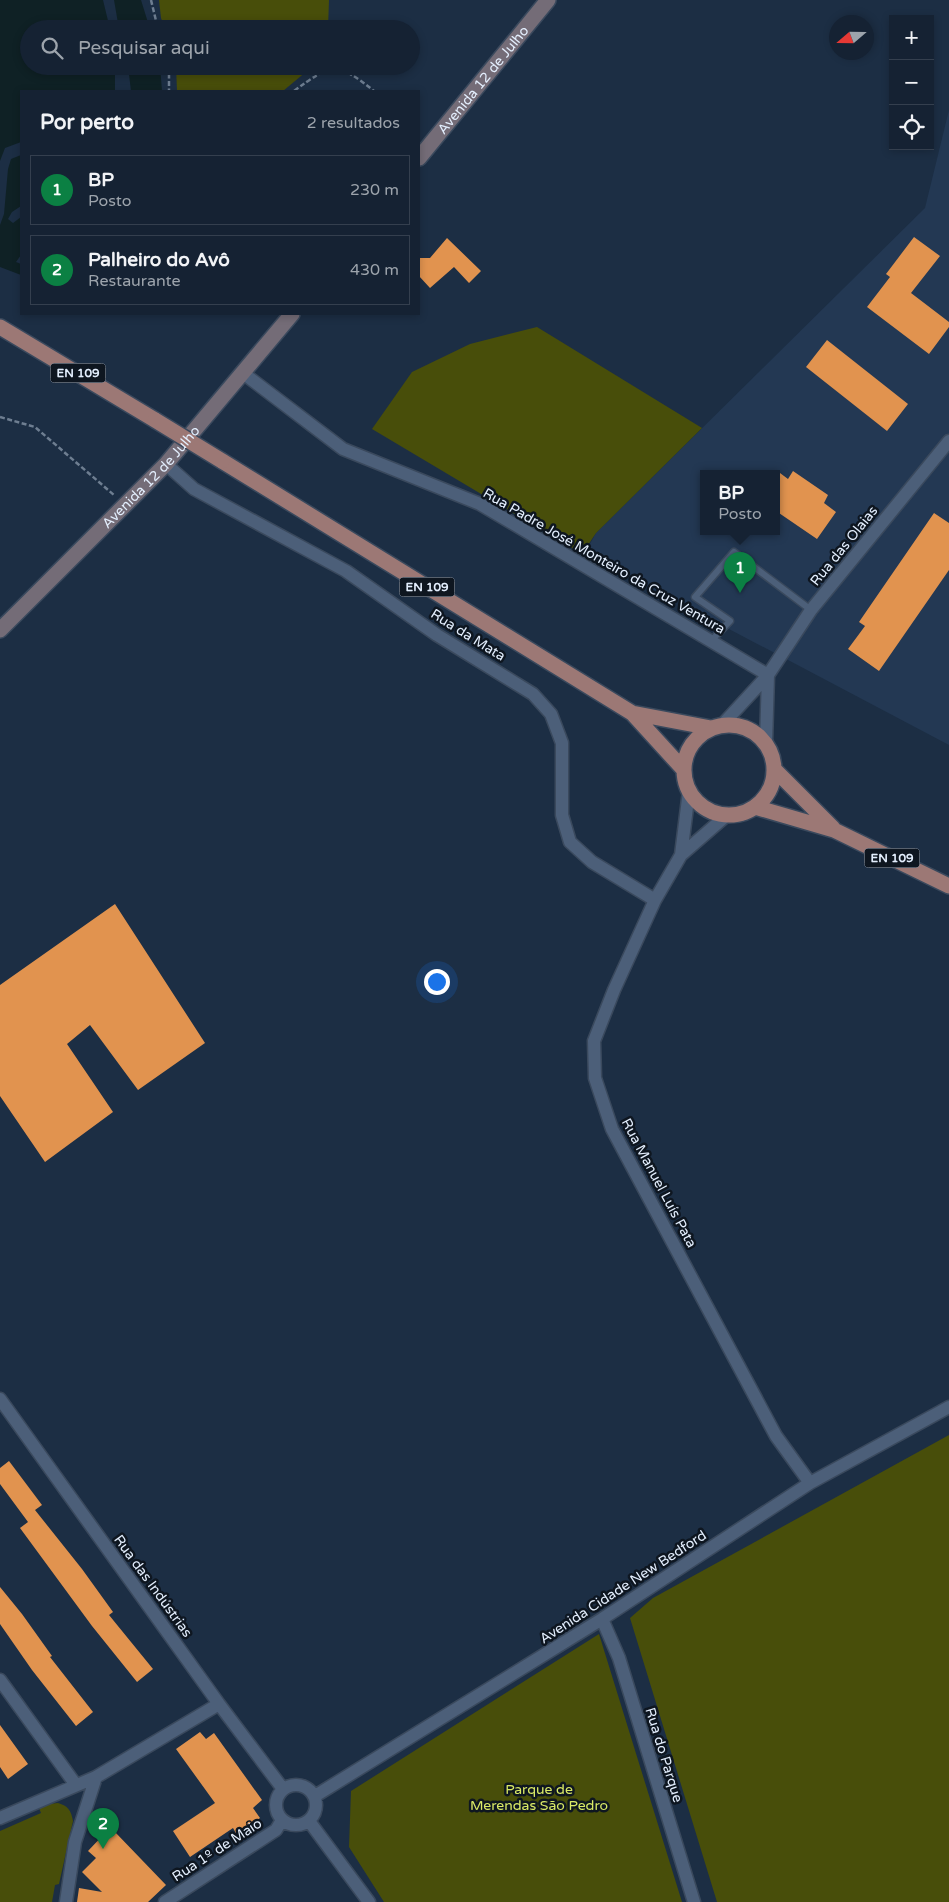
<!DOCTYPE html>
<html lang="pt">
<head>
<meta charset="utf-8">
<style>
  :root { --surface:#152233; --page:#1e2a3b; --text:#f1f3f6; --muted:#9da4ac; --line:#343f4e; --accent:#0b8043 }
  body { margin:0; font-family:"Varela Round",sans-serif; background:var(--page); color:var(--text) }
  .controls { position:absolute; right:15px; top:15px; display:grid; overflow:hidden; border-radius:0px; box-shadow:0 2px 8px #0003 }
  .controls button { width:45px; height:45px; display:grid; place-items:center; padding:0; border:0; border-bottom:1px solid var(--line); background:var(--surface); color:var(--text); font:25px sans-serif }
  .compass { position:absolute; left:829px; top:15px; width:45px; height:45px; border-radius:50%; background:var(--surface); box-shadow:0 2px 8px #0003; rotate:250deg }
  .you { position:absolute; left:436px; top:981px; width:18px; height:18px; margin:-12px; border:4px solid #fff; border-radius:50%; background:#1a73e8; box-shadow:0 0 0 8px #1a73e833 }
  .badge { display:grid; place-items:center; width:32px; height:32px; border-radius:50%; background:var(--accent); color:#fff; font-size:16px; font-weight:700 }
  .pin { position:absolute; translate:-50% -41px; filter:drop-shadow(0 1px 2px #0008) }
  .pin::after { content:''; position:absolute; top:26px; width:18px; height:15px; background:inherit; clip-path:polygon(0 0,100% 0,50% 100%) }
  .popup { position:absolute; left:700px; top:470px; width:80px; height:65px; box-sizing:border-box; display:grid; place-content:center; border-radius:0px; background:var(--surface); filter:drop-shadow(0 1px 4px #0005); font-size:16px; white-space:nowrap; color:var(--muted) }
  .popup b { font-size:19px; color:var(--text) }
  .popup::after { content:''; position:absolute; left:50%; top:100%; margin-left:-10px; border:10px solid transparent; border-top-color:var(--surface) }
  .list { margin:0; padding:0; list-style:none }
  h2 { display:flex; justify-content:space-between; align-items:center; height:65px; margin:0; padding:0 20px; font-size:21px }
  h2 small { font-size:16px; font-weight:400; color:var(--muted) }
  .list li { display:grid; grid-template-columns:32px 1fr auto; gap:15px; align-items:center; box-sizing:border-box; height:70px; margin:0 10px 10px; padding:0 10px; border:1px solid var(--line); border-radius:0px }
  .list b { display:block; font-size:19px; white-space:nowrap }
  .list p { margin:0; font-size:16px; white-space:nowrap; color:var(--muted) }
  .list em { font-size:16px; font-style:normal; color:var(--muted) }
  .icon { flex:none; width:28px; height:28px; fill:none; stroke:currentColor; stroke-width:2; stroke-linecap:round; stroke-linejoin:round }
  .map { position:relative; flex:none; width:949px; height:1902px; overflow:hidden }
  .search { position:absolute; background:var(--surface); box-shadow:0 2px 8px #0003; left:20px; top:20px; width:400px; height:55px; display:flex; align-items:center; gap:12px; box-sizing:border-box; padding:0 18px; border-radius:28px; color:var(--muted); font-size:19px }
  .panel { position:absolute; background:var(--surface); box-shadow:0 2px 8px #0003; left:20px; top:90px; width:400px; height:225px; border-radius:0px }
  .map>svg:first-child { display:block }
  .built { fill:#233853; fill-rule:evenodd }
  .green { fill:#484e0a }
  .water { fill:#0f2125 }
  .building { fill:#e1934f }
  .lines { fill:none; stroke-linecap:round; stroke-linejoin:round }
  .service-casing { stroke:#3a495d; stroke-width:9 }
  .minor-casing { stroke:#3a495d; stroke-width:15 }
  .secondary-casing { stroke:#3a495d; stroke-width:18 }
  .primary-casing { stroke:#3a495d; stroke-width:18 }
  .path { stroke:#6e7e91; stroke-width:2.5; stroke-dasharray:5 2.5; stroke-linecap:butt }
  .service { stroke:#4c5f79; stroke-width:6 }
  .minor { stroke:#4c5f79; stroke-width:12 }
  .secondary { stroke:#746c77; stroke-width:15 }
  .primary { stroke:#9c7875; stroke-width:15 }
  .primary-bridge-casing { stroke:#3a495d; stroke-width:18; stroke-linecap:butt }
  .primary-bridge { stroke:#9c7875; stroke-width:15 }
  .labels { text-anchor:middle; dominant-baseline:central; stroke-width:5; stroke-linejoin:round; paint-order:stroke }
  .shield { fill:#0e1620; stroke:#a3adbb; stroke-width:1 }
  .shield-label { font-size:12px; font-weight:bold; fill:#e3eefd }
  .street-label { font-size:14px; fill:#e3eefd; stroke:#0e1620 }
  .park-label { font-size:14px; fill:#daea66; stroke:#0e1620 }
</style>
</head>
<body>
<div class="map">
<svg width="949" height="1902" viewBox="0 0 949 1902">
  <rect width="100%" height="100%" fill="#1c2e44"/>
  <path class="built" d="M949,110v635l-364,-192 11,-20 329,-325zM704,474h72v58h-72z"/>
  <path class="green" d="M159,0h170l-1,29h-163l-4,-11z
    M176,66h137l-30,25h-106z
    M537,327l165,101 -106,105 -14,21 -210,-125 40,-57 58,-28z
    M949,1435v467h-232l-87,-284 23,-20z
    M599,1634l83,268h-298l-35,-55 2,-56z
    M58,1803c10,3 13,7 15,18l-14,63 -4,1 -3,17h-52v-71l41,-18 -2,-5 9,-4z"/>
  <path class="water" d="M0,0h103l7,29h-81v37h86v25h-94v51l-16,6 -5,13z
    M114,0h27l9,29h-31z
    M128,66h32l2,25h-31z
    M21,155v51l-9,6 -4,7 5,4 8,-6v38l-5,7 5,2v11l-21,-8v-42l4,-11 4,-45 3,-10z"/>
  <path class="building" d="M914,237l26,19 -29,37 38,29v5l-20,27 -62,-47 23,-30 -4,-3z
    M447,238l34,33 -12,12 -15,-16 -24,21 -11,-12v-18h11z
    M827,340l81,64 -21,27 -81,-64z
    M776,470l12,9 5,-8 35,24 -4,8 12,9 -19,27 -41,-28z
    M934,513l15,10v47l-70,101 -31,-22 17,-23 -6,-4z
    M115,904l90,139 -67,47 -48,-65 -23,19 46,68 -68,50 -45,-66v-111z
    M9,1461l33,44 -7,5 47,59 31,43 -4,3 44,54 -16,13 -45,-56 -72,-98 8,-6 -28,-38v-16z
    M0,1587l22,27 30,42 -2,1 43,55 -17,14 -44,-56 -32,-46z
    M0,1725l28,39 -20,15 -8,-12z
    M200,1732l6,7 8,-6 48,67 -9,8 7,10 -23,17 -4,-7 -43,29 -17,-26 42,-28 -39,-54z
    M106,1832l5,4 4,-4 51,53 -18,17h-71l2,-14 23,4 -20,-20 14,-14 -8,-7z"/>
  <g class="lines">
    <g class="service-casing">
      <path id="service" d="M711,641l19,-20 -35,-24 39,-45 77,58"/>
    </g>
    <g class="minor-casing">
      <path id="minor" d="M243,373l100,76 137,55 288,171
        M166,464l28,25 152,82 91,64 96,59 18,20 11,29v72l8,27 22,20 63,38
        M722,725l46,-50 43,-65 138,-169
        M766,743l2,-68
        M727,815l-46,40 -26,45 -41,90 -20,51 1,37 17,51 164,307 34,47
        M681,855l8,-64
        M0,1399l219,305 64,85
        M602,1619l17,39 75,244
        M0,1680l76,105
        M276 1805a20 20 0 1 1 40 0a20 20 0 1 1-40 0Z
        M315,1796l287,-177 208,-136 139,-76
        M0,1818l96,-41 123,-73
        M309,1821l60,81
        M66,1902l9,-60 21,-65
        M165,1902l111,-72 6,-10"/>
    </g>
    <g class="secondary-casing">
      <g id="secondary">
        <path id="s1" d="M419,158l129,-158"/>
        <path id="s2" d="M0,630l166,-166 126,-150"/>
      </g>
    </g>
    <g class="primary-casing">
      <path id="primary" d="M0,327l155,93
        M222,461l410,252 52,57
        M632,713l79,15
        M684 770a45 45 0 1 1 90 0a45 45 0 1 1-90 0Z
        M774,769l59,59
        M755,807l79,23 115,56"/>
    </g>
    <path class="path" d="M151,0l7,29
      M169,66v25
      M294,91c37,-27 43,-30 80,0
      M0,417l35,10 79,68"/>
    <use href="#service" class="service"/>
    <use href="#minor" class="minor"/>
    <use href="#secondary" class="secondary"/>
    <use href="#primary" class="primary"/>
    <g class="primary-bridge-casing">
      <path id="primary-bridge" d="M155,420l67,41"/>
    </g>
    <use href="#primary-bridge" class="primary-bridge"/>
  </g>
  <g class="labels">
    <g class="shield">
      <rect x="50.5" y="363.5" width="55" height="19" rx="4"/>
      <rect x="399.5" y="577.5" width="55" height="19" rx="4"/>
      <rect x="864.5" y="848.5" width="55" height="19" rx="4"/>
    </g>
    <g class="shield-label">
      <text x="78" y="373">EN 109</text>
      <text x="427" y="587">EN 109</text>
      <text x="892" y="858">EN 109</text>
    </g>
    <g class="street-label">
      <text stroke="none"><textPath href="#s1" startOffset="101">Avenida 12 de Julho</textPath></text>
      <text stroke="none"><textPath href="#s2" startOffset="215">Avenida 12 de Julho</textPath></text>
      <text transform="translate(844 546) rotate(-51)">Rua das Olaias</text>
      <text transform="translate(604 561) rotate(30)">Rua Padre José Monteiro da Cruz Ventura</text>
      <text transform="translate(468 635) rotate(32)">Rua da Mata</text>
      <text transform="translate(659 1183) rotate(62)">Rua Manuel Luís Pata</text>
      <text transform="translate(153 1586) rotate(54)">Rua das Indústrias</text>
      <text transform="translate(623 1587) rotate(-33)">Avenida Cidade New Bedford</text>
      <text transform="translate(664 1755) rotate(73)">Rua do Parque</text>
      <text transform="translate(217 1850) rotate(-33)">Rua 1º de Maio</text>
    </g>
    <g class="park-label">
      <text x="539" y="1789">Parque de<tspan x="539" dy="16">Merendas São Pedro</tspan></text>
    </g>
  </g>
</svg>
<div class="controls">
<button>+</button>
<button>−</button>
<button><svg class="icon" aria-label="locate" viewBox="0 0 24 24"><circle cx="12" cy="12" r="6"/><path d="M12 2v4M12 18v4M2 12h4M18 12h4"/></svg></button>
</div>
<svg class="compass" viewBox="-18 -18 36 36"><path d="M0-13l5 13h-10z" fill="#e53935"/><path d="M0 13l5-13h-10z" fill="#9da4ac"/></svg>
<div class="you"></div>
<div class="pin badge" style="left:740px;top:593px">1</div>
<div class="popup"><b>BP</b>Posto</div>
<div class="pin badge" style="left:103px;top:1849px">2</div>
<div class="search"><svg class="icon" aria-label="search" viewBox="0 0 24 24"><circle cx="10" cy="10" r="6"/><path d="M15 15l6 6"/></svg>Pesquisar aqui</div>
<section class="panel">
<h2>Por perto<small>2 resultados</small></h2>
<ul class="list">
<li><span class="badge">1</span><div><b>BP</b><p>Posto</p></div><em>230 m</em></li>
<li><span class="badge">2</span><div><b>Palheiro do Avô</b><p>Restaurante</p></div><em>430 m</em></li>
</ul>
</section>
</div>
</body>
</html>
